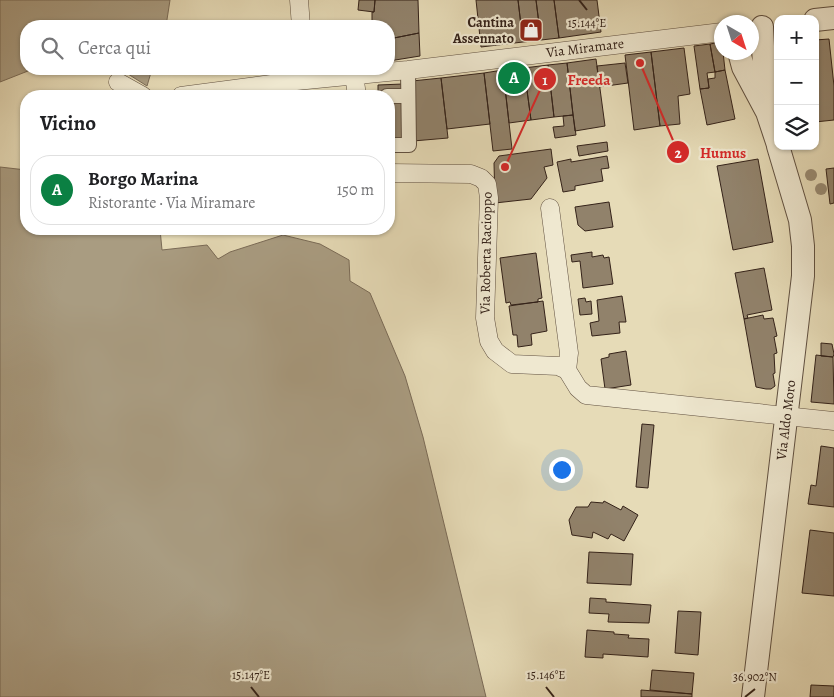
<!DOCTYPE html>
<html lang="it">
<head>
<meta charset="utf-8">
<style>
  :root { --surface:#fff; --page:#f2f2f2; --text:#202124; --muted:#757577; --line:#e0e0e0; --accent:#0b8043 }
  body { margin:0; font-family:Alegreya,serif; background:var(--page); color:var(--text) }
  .controls { position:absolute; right:15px; top:15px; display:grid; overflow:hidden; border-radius:10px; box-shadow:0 1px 4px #0004 }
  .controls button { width:45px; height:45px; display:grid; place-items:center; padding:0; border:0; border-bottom:1px solid var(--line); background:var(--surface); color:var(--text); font:25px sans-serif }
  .compass { position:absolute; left:714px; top:15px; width:45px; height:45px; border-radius:50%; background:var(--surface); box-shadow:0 1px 4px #0004; rotate:141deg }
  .you { position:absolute; left:561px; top:469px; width:18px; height:18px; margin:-12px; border:4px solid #fff; border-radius:50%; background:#1a73e8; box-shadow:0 0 0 8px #1a73e833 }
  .badge { display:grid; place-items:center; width:32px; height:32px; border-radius:50%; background:var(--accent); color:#fff; font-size:16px; font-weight:700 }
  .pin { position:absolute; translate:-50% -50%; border:2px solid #fff; box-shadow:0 1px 5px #0006 }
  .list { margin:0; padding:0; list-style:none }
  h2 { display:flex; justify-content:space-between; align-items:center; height:65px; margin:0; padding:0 20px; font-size:21px }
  h2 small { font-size:16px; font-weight:400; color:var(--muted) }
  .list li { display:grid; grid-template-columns:32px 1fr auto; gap:15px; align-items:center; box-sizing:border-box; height:70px; margin:0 10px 10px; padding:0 10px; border:1px solid var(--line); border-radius:20px }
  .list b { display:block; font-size:19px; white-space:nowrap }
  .list p { margin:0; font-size:16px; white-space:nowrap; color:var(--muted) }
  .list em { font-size:16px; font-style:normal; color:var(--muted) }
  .icon { flex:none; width:28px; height:28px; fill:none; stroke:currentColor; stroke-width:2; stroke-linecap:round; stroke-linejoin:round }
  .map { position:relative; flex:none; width:834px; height:697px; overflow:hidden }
  .search { position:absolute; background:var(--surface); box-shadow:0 1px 4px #0004; left:20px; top:20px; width:375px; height:55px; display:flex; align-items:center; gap:12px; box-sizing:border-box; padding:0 18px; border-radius:20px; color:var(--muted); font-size:19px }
  .panel { position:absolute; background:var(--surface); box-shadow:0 1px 4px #0004; left:20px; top:90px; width:375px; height:145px; border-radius:20px }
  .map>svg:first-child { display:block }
  .water { fill:#a99c81; stroke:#7a6b57 }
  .building { fill:#91826b; stroke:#342219 }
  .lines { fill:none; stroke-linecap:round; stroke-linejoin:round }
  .pedestrian-casing { stroke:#605040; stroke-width:16 }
  .minor-casing { stroke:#605040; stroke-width:19 }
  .tertiary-casing { stroke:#605040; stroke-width:24 }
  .pedestrian { stroke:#efe8d0; stroke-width:14 }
  .minor { stroke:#efe8d0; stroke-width:18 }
  .tertiary { stroke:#efe8d0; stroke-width:22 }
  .tree { fill:#988a72 }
  .ticks { fill:none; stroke:#342219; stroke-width:2 }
  .labels { text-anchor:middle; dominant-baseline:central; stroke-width:4.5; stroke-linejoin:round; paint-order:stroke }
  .poi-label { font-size:14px; font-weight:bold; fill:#342219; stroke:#efe8d0; text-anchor:end }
  .street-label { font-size:14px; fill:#342219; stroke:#efe8d0 }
  .ticks-label { font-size:12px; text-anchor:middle; fill:#342219; stroke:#efe8d0; stroke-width:4.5; stroke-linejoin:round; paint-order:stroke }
  .leader { fill:none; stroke:#d62828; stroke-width:2 }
  .callout-dot { fill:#d62828; stroke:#efe8d0; stroke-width:2 }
  .mark-label { font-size:15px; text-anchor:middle; font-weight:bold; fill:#fff }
  .callout-label { font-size:15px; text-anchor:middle; font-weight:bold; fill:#d62828; stroke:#efe8d0; stroke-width:4.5; stroke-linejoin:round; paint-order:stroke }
</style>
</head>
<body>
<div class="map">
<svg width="834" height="697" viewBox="0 0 834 697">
  <rect width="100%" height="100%" fill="#e6dbb7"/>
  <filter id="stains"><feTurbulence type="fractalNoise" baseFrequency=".004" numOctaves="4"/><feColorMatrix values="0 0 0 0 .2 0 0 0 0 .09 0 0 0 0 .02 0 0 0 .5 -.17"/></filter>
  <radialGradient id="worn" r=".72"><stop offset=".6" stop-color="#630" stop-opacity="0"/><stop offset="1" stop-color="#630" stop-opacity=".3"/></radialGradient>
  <path class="water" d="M0,0h170l-4,26h-140v43h7l-33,13z
    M125,69h27l-5,17 -19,-12z
    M0,167l26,3v59h134l2,21 45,-5 11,14 12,-7 53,-17 37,9 29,16 1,21 20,12 35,83 18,61 63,260h-486z"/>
  <path class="building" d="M359,0h16l-1,12 -16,-2z
    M375,0h43l1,33 -30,6v-13h-17v-14h2z
    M476,0h42l5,42 -42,5z
    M518,0h18l5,40 -18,2z
    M536,0h18l5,38 -18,2z
    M554,0h43l4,32 -42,6z
    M419,33l1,23 -31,5v-22z
    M829,39l5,47v34l-19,2v-82z
    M721,42l1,10h1l2,18 -10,2 -5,-28z
    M710,44l5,28 -8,1 2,15 -9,1 -6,-43z
    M684,48l6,46 -12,2 2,28 -20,2 -9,-74z
    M651,52l9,74 -26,4 -9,-75z
    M596,59l9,67 -30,5 -8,-68z
    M567,63l6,52 -19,2 -6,-52z
    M625,63l3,20 -29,4 -2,-21z
    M548,65l6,52 -23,3 -7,-52z
    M524,68l7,52 -22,3 -6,-53z
    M503,70l9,79 -19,2 -9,-78z
    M725,70l10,49 -28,6 -7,-36 9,-1 -1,-9 7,-1v-6z
    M484,73l6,51 -43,5 -6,-51z
    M441,78l7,60 -35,3 -1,-60z
    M403,84l1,8 -26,1v-8z
    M389,100h15l1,40 -16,1z
    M573,115l3,20 -21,3 -2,-11 11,-1 -1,-10z
    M607,142l1,9 -29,5 -2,-10z
    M551,149l2,16 -9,2 3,11 -16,21 -36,4 -1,-40 5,-7z
    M607,156l2,12 -8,1 2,12 -28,5v4l-12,2 -6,-30 14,-3v3z
    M758,159l15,83 -40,8 -16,-84z
    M834,168v35l-4,1 -4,-35z
    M609,202l4,25 -28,4 -7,-6 -3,-18z
    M592,252v5l11,-2 1,3 5,-1 4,27 -30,4 -3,-27 -8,1 -1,-7z
    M536,253l6,45 -4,1v3l-27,3 -1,-3 -4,1 -6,-45z
    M764,268l8,42 -25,5 1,3 -4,1 -9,-46z
    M622,296l4,26h-7l1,11 -28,3 -2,-13 9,-2 -2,-21z
    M585,298l1,4 5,-1 1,13 -12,1 -2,-16z
    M543,301l4,30 -16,3 1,11 -14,2 -1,-12h-4l-4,-29z
    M763,315l1,4 9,-1 4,18 -3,1 3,16 -3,1 1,19 -2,1 2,12 -4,3h-5l-10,-2 -12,-68z
    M821,343l11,1 2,10 -1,3 -12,-1z
    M626,351l5,34 -26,4 -4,-30 8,-2v-3z
    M816,355l17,2 1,47 -23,-2z
    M642,424l12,1 -6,63 -12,-1z
    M821,446l13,2v59l-26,-3 3,-19 5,1z
    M604,501l17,9 2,-4 15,9 -14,26 -13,-7 -3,5 -15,-7 -1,6 -20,-3 -3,-15 7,-13h12l3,-5 12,1z
    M810,530l24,3v63l-32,-3z
    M589,552l44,2 -2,31 -44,-2z
    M590,598l16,1v3l45,3 -2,18 -41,-1 1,-8 -20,-1z
    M678,611l23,1 -3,43 -23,-2z
    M587,630l27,2v2l15,1 -1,3 21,1 -1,18 -45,-3v4l-18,-1z
    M652,670l42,3 -2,21 -42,-4z
    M811,685l23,1v11h-24z
    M641,690l51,4v3h-51z"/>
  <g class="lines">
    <g class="pedestrian-casing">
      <path id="pedestrian" d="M387,96h21
        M389,145h20l-1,-75"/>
    </g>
    <g class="minor-casing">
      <path id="minor" d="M299,0l2,26
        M354,74l3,22
        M118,82l25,14
        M181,96l105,-14 122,-12 314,-38
        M389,173l82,1 10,4 6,6 2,14 -4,120 4,23 6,10 17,13 46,2 9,4 11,18 8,7 248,26
        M550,208l19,145 -2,17"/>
    </g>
    <g class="tertiary-casing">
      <path id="tertiary" d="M815,20l19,-2
        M762,27l4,77
        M739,52l4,15 24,45 11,33
        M753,697l50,-421v-30l-3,-26 -22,-74"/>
    </g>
    <use href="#pedestrian" class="pedestrian"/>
    <use href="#minor" class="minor"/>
    <use href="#tertiary" class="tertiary"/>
  </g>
  <g class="tree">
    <circle cx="811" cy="175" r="6"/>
    <circle cx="821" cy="189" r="6"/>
  </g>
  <path class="ticks" d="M579,0l8,10M251,687l8,10M546,687l8,10M745,697l10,-8"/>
  <defs>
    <g id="shop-square" transform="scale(1.25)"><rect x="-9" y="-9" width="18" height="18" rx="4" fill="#8f2418" stroke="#efe8d0"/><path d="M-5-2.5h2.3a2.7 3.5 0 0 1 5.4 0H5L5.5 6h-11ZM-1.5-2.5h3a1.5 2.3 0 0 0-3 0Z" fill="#fff"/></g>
  </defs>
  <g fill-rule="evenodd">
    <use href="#shop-square" x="531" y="30"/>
  </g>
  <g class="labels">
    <g class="poi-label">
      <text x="514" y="22">Cantina<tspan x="514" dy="16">Assennato</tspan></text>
    </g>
    <g class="street-label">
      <text transform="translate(585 48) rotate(-7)">Via Miramare</text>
      <text transform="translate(486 253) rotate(-89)">Via Roberta Racioppo</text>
      <text transform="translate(786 420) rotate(-83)">Via Aldo Moro</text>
    </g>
  </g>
  <g class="ticks-label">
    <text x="587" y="27">15.144°E</text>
    <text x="251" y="679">15.147°E</text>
    <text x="546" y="679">15.146°E</text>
    <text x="755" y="681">36.902°N</text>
  </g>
  <path class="leader" d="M505 167L545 79M640 63L678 152"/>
  <g class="callout-dot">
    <circle cx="505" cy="167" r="5"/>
    <circle cx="640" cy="63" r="5"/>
    <circle cx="545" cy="79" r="12"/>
    <circle cx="678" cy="152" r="12"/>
  </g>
  <g class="mark-label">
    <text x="545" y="85">1</text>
    <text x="678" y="158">2</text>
  </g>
  <g class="callout-label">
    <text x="589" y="85">Freeda</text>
    <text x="723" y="158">Humus</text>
  </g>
  <rect width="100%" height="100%" filter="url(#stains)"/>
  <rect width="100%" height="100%" fill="url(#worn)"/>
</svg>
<div class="controls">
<button>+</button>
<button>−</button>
<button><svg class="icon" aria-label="layers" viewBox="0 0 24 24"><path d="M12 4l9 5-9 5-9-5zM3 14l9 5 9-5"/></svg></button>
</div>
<svg class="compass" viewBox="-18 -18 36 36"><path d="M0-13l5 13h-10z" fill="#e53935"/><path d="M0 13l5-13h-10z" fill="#757577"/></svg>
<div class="you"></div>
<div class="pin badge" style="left:514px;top:78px">A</div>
<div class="search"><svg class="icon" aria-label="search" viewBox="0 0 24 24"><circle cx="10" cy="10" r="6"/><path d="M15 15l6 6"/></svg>Cerca qui</div>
<section class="panel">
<h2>Vicino<small></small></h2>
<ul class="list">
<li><span class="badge">A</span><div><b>Borgo Marina</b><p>Ristorante · Via Miramare</p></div><em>150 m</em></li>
</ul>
</section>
</div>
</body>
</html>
